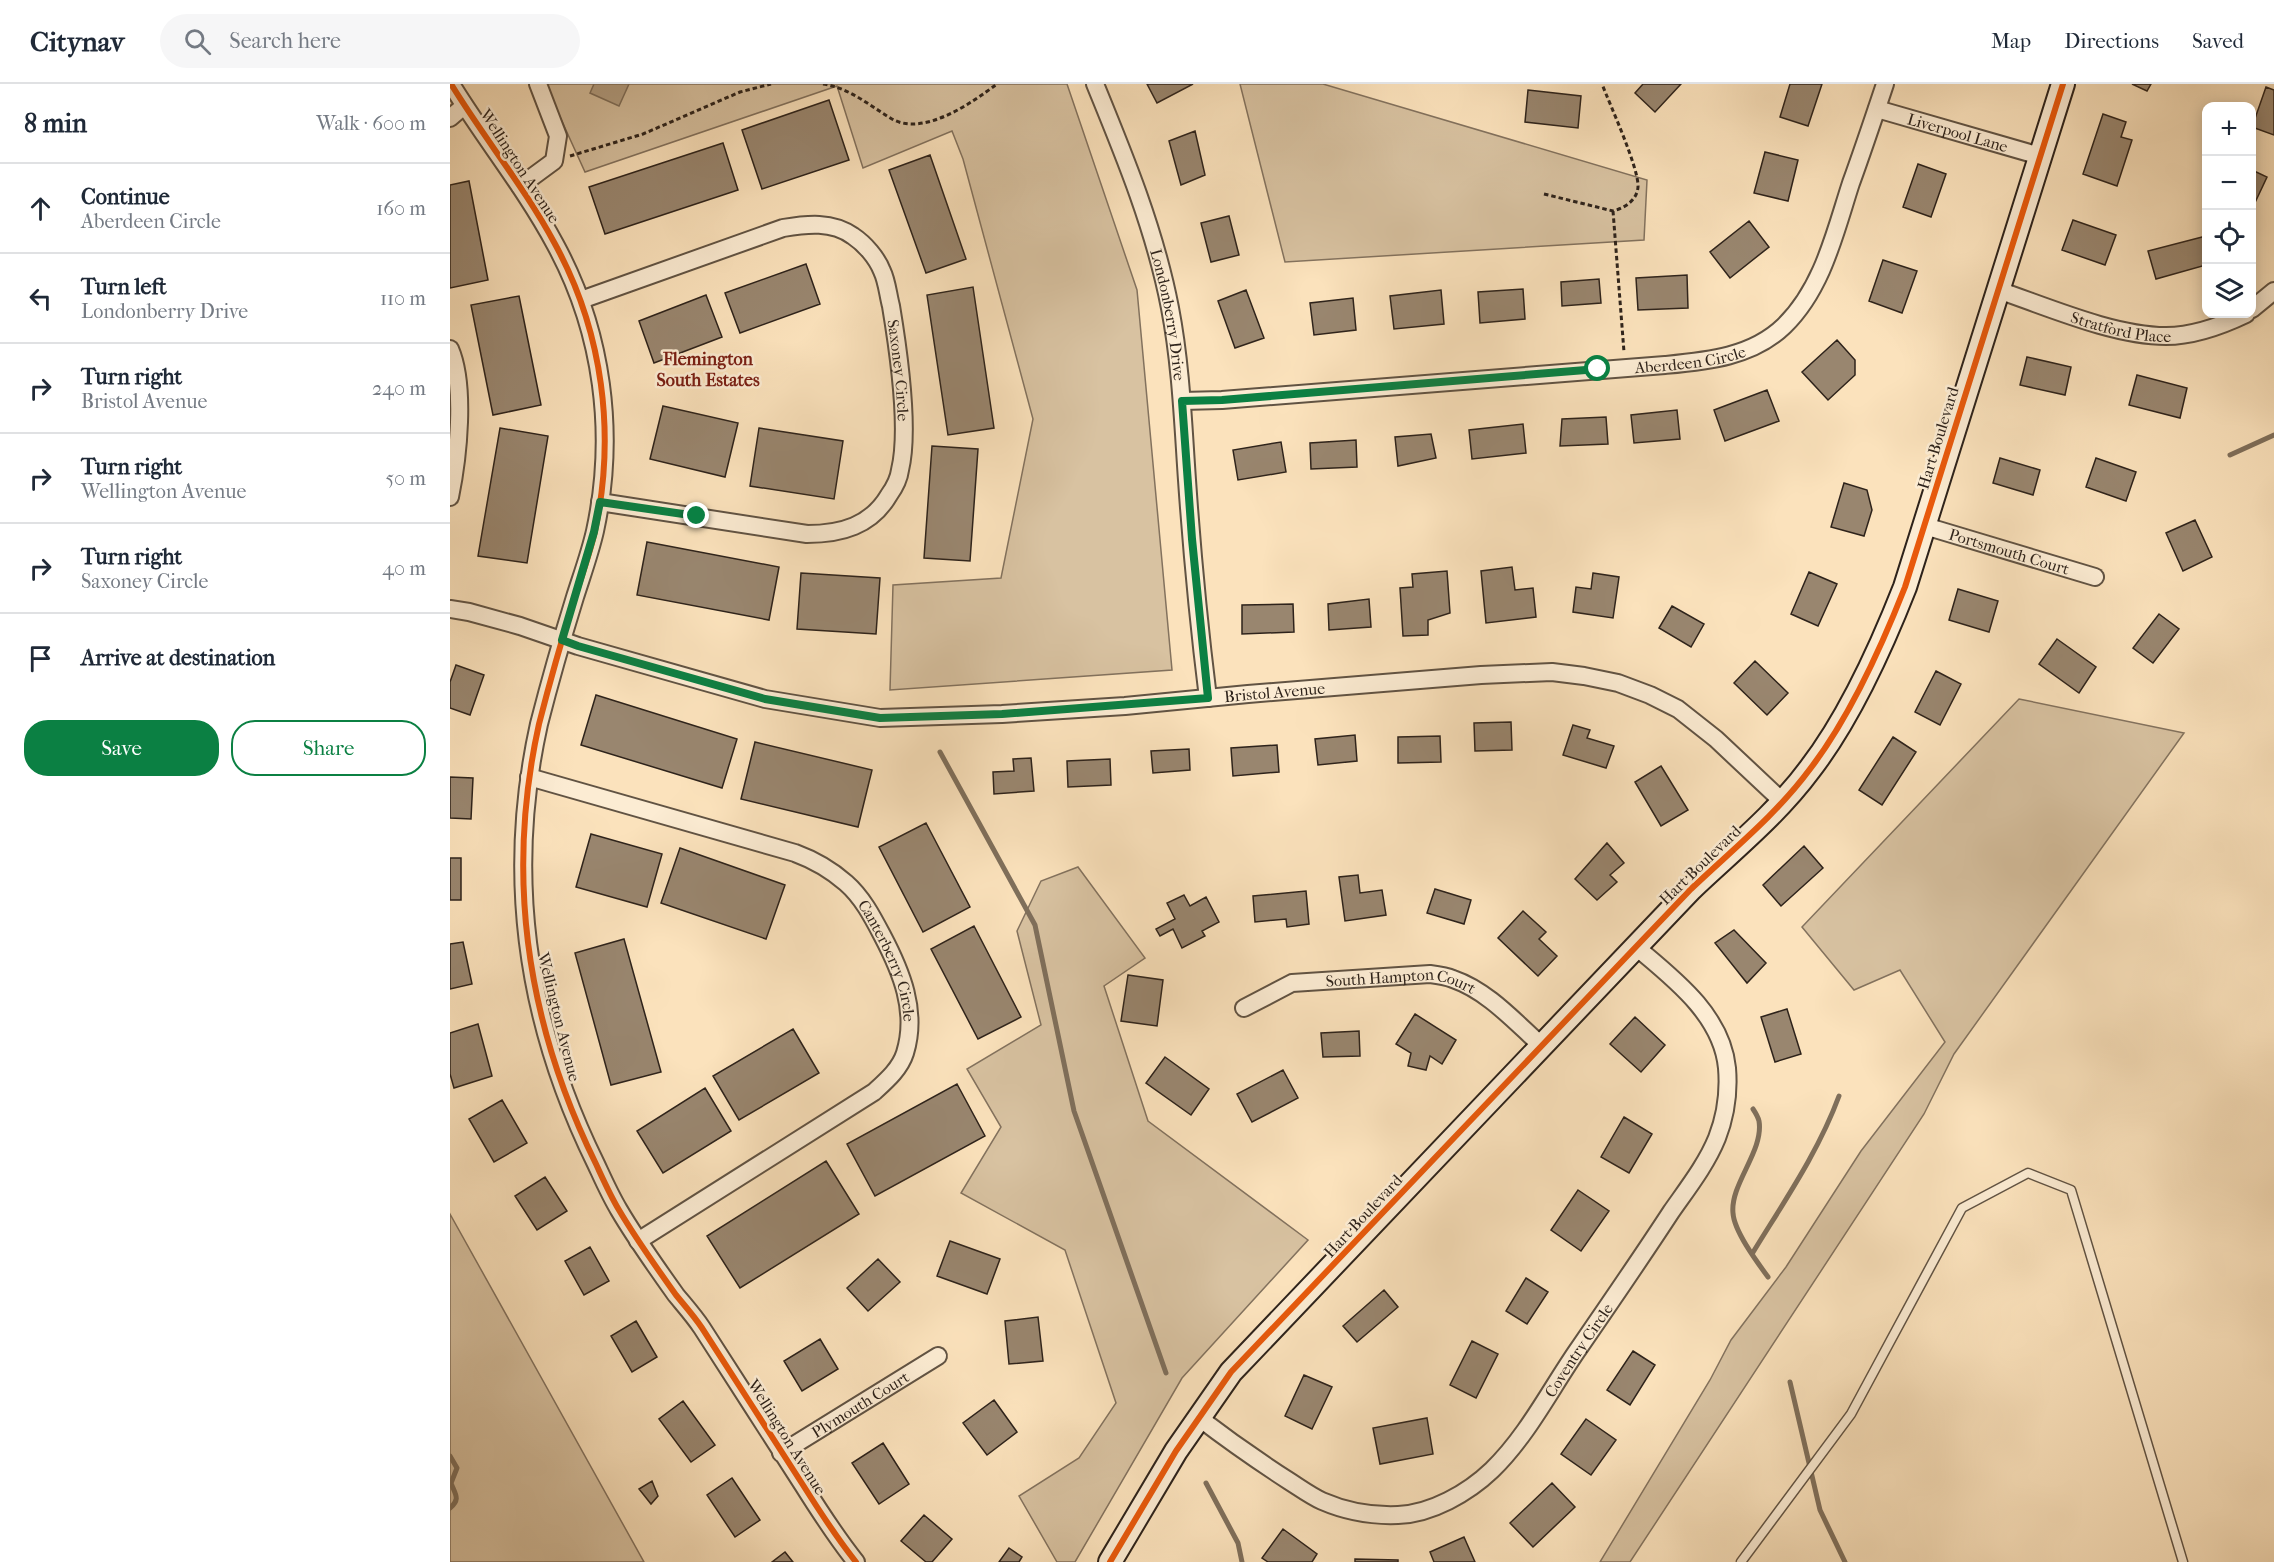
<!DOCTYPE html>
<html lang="en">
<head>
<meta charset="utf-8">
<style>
  :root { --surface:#fff; --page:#f6f6f7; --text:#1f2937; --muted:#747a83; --line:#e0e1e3; --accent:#0b8043 }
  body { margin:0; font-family:"IM FELL French Canon",serif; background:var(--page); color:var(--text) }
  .controls { position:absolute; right:18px; top:18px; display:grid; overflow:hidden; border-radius:12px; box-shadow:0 3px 15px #0003 }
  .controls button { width:54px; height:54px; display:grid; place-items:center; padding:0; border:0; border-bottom:2px solid var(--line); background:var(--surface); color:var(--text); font:30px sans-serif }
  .stop { position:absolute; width:18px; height:18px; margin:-14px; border:4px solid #0b8043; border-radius:50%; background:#fff }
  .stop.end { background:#0b8043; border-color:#fff; box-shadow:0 2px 6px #0008 }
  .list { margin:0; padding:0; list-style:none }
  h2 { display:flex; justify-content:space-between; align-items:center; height:78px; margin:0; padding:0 24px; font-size:26px }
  h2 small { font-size:20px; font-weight:400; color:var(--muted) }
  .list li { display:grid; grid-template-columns:39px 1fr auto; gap:18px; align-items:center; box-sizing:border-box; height:90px; padding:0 24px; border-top:2px solid var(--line) }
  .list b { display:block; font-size:22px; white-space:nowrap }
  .list p { margin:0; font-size:20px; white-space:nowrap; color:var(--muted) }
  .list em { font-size:20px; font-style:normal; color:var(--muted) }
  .actions { display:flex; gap:12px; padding:18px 24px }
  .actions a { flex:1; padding:14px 0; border:2px solid var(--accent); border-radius:24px; text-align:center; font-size:21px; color:var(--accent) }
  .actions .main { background:var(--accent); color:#fff }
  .icon { flex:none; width:33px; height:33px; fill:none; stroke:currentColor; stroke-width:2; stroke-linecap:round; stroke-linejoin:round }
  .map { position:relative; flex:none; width:1824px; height:1478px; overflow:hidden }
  header { display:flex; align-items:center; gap:36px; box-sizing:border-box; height:84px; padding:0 30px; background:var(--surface); border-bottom:2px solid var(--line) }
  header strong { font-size:28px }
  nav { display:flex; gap:33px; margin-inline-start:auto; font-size:21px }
  .search { width:420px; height:54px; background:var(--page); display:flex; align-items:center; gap:15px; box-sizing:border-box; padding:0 21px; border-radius:33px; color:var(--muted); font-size:22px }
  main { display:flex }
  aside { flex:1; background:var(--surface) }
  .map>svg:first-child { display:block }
  .green { fill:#d8c2a1; stroke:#83725e; stroke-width:1.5 }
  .water { fill:#b5a185; stroke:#7f6f5b; stroke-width:1.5 }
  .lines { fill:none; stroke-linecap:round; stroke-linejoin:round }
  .stream { stroke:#7f6f5b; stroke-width:5 }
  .building { fill:#99866f; stroke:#2e231b; stroke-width:1.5 }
  .lane-casing { stroke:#615343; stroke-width:11 }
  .street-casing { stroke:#615343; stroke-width:20 }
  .secondary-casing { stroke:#2e231b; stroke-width:26 }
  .path { stroke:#2e231b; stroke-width:3; stroke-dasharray:4.5 3; stroke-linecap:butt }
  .lane { stroke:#fcecd3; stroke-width:8 }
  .street { stroke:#fcecd3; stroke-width:16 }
  .secondary { stroke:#fcecd3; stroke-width:22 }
  .cycleway-casing { stroke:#fcecd3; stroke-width:10 }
  .cycleway { stroke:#e8590c; stroke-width:6 }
  .route { stroke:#0b8043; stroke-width:8 }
  .labels { text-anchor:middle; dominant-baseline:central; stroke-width:5; stroke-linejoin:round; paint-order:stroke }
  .street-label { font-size:16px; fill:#2e231b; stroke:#fcecd3 }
  .neighbourhood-label { font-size:18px; font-weight:bold; fill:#7a1f14; stroke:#fcecd3 }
</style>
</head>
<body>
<header>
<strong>Citynav</strong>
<div class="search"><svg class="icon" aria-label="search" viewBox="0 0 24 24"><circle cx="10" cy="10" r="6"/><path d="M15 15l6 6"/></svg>Search here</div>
<nav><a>Map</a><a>Directions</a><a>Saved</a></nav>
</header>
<main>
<aside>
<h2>8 min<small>Walk · 600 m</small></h2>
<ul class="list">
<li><svg class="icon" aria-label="ahead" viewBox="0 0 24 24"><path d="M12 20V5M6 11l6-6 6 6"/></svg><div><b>Continue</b><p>Aberdeen Circle</p></div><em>160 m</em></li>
<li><svg class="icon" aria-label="left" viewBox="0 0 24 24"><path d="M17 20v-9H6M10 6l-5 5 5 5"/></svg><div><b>Turn left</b><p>Londonberry Drive</p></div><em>110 m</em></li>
<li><svg class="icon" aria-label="right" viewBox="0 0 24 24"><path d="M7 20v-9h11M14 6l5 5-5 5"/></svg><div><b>Turn right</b><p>Bristol Avenue</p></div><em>240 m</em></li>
<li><svg class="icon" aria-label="right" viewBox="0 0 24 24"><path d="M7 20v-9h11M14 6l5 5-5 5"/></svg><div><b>Turn right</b><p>Wellington Avenue</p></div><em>50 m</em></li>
<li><svg class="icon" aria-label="right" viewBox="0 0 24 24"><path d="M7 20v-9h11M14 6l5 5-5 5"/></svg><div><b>Turn right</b><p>Saxoney Circle</p></div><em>40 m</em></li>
<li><svg class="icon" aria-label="arrive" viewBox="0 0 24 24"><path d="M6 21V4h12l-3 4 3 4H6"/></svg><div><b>Arrive at destination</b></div></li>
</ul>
<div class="actions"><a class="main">Save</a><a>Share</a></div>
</aside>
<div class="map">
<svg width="1824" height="1478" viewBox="0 0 1824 1478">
  <rect width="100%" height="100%" fill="#fbe2bc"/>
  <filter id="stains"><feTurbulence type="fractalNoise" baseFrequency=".00333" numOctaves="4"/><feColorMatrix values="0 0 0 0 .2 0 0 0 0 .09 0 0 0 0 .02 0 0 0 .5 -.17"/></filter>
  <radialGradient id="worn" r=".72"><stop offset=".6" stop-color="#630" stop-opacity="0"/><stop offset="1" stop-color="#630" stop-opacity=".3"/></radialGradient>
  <path class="green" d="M95,0h522l70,206 35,380 -282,20 3,-105 108,-7 32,-159 -70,-260 -11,-28 -89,37 -26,-82 -252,86z
    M790,0h83l324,96 -3,60 -359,22z
    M1569,615l165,34 -230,321 -30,60 -294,448h-30l110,-182 21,-40 55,-73 75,-116 84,-109 -45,-72 -46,20 -52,-63z
    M628,783l67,91 -41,28 44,135 160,119 -126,138 -107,184h-18l-38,-66 60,-38 37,-55 -51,-153 -104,-57 40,-66 -34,-58 74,-44 -24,-94 24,-50z
    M0,1130l194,348h-194z"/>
  <path class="water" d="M144,0h35l-10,22 -29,-13z"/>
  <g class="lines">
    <path class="stream" d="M1780,371l44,-20
      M490,668l95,173 39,186 92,262
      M1303,1025c2,3 5,8 6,12 5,30 -29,63 -26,92 1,18 24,49 35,64
      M1302,1170c31,-51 66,-101 87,-158
      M1340,1298l30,128 25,52
      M0,1372l7,12 -6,15c4,11 10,16 -1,25
      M756,1399l32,60 4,19"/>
  </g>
  <path class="building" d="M697,0h46l-36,19z
    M1193,0h38l-26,28 -20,-19z
    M1340,0h32l-14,42 -28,-9z
    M1682,0h19l-4,7z
    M1816,3l8,3v45l-22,-8z
    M1078,6l53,6 -3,32 -53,-6z
    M379,16l20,60 -87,29 -20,-59z
    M1653,30l23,8 -5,15 11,3 -15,46 -34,-12z
    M745,47l10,44 -24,10 -12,-44z
    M273,59l15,47 -133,44 -16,-47z
    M1315,68l33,8 -10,41 -34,-8z
    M480,71l36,104 -40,14 -37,-103z
    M1468,80l28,10 -15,43 -28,-10z
    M1802,86l15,7 -15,32z
    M19,97l19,99 -38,8v-103z
    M779,132l10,39 -28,7 -10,-39z
    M1623,136l43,15 -11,30 -43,-15z
    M1299,137l20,26 -39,31 -20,-26z
    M1756,152v29l-50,14 -8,-28z
    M1433,176l34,11 -15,42 -33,-12z
    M356,180l14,40 -80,29 -15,-40z
    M1237,191l1,33 -50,2 -2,-32z
    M1149,195l2,24 -39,3 -1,-24z
    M523,203l21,141 -46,7 -21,-140z
    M1073,205l2,30 -45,4 -2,-31z
    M796,206l18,48 -29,10 -17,-47z
    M991,206l3,34 -50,5 -4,-33z
    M256,211l16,42 -68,26 -15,-42z
    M69,212l22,109 -48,10 -22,-110z
    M903,214l3,32 -42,5 -4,-32z
    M1387,256l18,20v15l-27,25 -26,-28z
    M1577,273l44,10 -6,28 -45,-10z
    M1687,291l50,13 -7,30 -51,-13z
    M1317,306l12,31 -54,20 -11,-31z
    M213,322l75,17 -13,54 -75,-18z
    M1227,326l3,29 -46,4 -3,-28z
    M1156,333l2,27 -48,2 2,-27z
    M1073,340l3,29 -54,6 -3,-29z
    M50,344l48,8 -21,127 -49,-7z
    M309,344l84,13 -9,58 -84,-13z
    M981,350l5,24 -38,8 -3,-29z
    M906,356l1,27 -46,2 -1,-26z
    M831,358l5,30 -48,8 -5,-30z
    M482,362l46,3 -8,112 -46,-3z
    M1550,374l40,12 -7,25 -40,-12z
    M1646,374l40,14 -10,29 -40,-14z
    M1394,399l23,7 5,20 -8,26 -33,-9z
    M1745,436l17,37 -29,14 -17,-38z
    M197,458l132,25 -10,53 -132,-25z
    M1062,483l3,23 18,-2 3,29 -50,6 -5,-52z
    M997,487l3,42 -22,7v15l-25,1 -3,-48 13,-1 -1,-13z
    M1359,488l28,12 -19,42 -27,-12z
    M351,489l79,5 -4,56 -79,-5z
    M1143,489l26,4 -6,41 -40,-6 3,-25 15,2z
    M1508,505l40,12 -9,31 -40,-12z
    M919,515l2,28 -42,3 -1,-26z
    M843,520l1,28 -52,2v-29z
    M1222,522l32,18 -13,23 -32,-19z
    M1709,530l20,15 -26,34 -20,-15z
    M1607,555l39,28 -17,26 -40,-29z
    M1305,577l33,32 -21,22 -33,-32z
    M6,581l28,10 -14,40 -20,-7v-26z
    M1486,587l25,13 -21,41 -25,-13z
    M146,611l141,44 -15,49 -141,-43z
    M1061,638l1,28 -37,1 -1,-28z
    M1123,641l17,5 -3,8 27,8 -8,22 -43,-13z
    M905,651l2,26 -39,4 -3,-26z
    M990,652l1,26 -43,1v-26z
    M1443,653l23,15 -34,53 -23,-15z
    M305,658l117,28 -14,57 -117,-28z
    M827,661l2,27 -46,4 -2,-28z
    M739,665l1,21 -37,3 -2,-22z
    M581,674l3,33 -40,3 -1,-22 21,-1 -1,-12z
    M660,675l1,26 -43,2 -1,-26z
    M1211,682l27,44 -27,16 -26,-44z
    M0,693l23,1 -2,41 -21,-1z
    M476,739l44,84 -47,25 -44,-85z
    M141,750l71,20 -15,53 -71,-20z
    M1157,759l17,20 -14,12 7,7 -20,18 -22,-21z
    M1354,762l19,22 -42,38 -18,-21z
    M230,764l105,37 -19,54 -105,-36z
    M0,774h11v42h-11z
    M908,791l2,18 22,-3 4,25 -41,6 -6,-44z
    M985,805l36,11 -7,24 -37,-11z
    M856,807l3,33 -22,3 -1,-8 -31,3 -2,-26z
    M734,811l6,11 16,-9 13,25 -17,9 3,5 -23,12 -9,-19 -13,7 -4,-7 19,-10 -8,-16z
    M1073,827l23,21 -7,7 18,17 -19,20 -40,-38z
    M524,842l47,91 -43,22 -47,-90z
    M1284,846l32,33 -19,20 -32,-40z
    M174,855l37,133 -50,13 -36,-132z
    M13,858l9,42 -22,5v-45z
    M678,891l35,5 -6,46 -36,-5z
    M1337,925l14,45 -26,8 -14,-45z
    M965,930l41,26 -14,24 -12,-8 -4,14 -18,-4 3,-13 -15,-9z
    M1185,933l30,28 -24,27 -31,-28z
    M28,940l14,52 -38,12 -4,-14v-41z
    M343,945l26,44 -80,47 -26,-44z
    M909,947l1,25 -37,1 -2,-24z
    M715,973l44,32 -18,26 -45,-32z
    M833,986l15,28 -46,24 -15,-28z
    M507,1000l28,52 -110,60 -28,-52z
    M255,1004l26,43 -68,42 -26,-42z
    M52,1016l25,43 -33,19 -25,-43z
    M1174,1033l28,17 -23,39 -28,-16z
    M376,1077l33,53 -119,74 -33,-52z
    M95,1093l22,34 -30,19 -22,-34z
    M1128,1106l31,21 -28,40 -30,-21z
    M500,1157l50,18 -13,35 -50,-18z
    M140,1163l19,34 -25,14 -19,-34z
    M428,1175l22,23 -32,29 -21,-23z
    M1076,1194l22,14 -21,32 -21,-13z
    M934,1206l14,17 -41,35 -14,-16z
    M588,1233l5,44 -34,3 -4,-43z
    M186,1237l21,36 -25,15 -21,-36z
    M370,1255l18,30 -36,22 -18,-30z
    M1022,1257l26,13 -22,44 -26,-13z
    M1183,1267l22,14 -25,40 -23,-15z
    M854,1291l28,12 -20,42 -27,-13z
    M544,1316l23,32 -30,23 -24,-32z
    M233,1317l32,44 -24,17 -32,-43z
    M977,1334l6,36 -53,10 -7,-36z
    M1136,1335l30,21 -25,35 -30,-21z
    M433,1359l26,41 -30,20 -27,-41z
    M282,1394l28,42 -25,17 -28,-42z
    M202,1397l6,15 -7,8 -12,-15z
    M1102,1399l23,24 -42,40 -23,-24z
    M474,1431l28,24 -20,23h-6l-25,-21z
    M833,1445l34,25 -5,8h-44l-6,-4z
    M1014,1453l11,25h-41l-4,-10z
    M559,1464l13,9 -3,5h-20z
    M335,1468l8,10h-21z
    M905,1475l43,1v2h-43z"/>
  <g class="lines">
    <g class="lane-casing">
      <path id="lane" d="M1291,1478l110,-148 111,-206 66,-35 43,17 112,372"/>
    </g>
    <g class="street-casing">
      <g id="street">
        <path d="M1,0c33,54 74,104 104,160 48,88 61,190 40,287 -5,22 -13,44 -20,66 -13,42 -25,84 -36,127 -34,153 -12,300 57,440 7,15 14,31 23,46 17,29 37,57 57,85 9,11 18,21 26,33 34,52 67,105 101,157 17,27 33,52 53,77"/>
        <path id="s1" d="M645,0c30,73 60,146 75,224 11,57 13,115 17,172 5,73 12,146 21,218"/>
        <path id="s2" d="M1427,25l163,47"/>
        <path d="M0,34l14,-12"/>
        <path d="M70,102l34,-25 4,-25 -20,-52"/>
        <path id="s3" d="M1548,206c50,17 116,46 168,46 28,0 55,-10 80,-22"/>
        <path id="s4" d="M131,216l202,-72c24,-4 49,-7 70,8 12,8 24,22 29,35 5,10 6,24 9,35 7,42 19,123 9,164 -1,8 -6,18 -11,25 -18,31 -48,39 -82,39l-207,-32"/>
        <path d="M1802,225l22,-18"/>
        <path d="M0,265c16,37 8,109 0,148"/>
        <path id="s5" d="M732,317l40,-1 443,-35c42,-4 87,-8 119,-39 39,-38 51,-94 67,-143 12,-33 23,-66 34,-99"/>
        <path id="s6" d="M1475,442l170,51"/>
        <path id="s7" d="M0,525l19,3 51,14 58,20 187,53 115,19 122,-4 123,-8 123,-12 233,-19 71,-3 32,4 34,7 32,12 28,14 38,30 67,63"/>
        <path id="s8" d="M79,693l266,76c19,7 35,16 51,30 16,14 26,33 36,52 19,36 36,76 23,118 -5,16 -19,28 -31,39l-236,149"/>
        <path id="s9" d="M794,924l48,-25 138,-9c8,1 16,2 23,5 35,12 62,43 89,67"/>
        <path id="s10" d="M748,1333c30,23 60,44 91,64 11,7 22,15 33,20 23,10 51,15 76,14 33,-1 70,-22 94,-45 36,-35 59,-82 87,-122 31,-45 62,-90 92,-136 16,-23 35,-47 46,-74 9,-23 12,-46 10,-70 -5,-53 -54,-90 -91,-121"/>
        <path id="s11" d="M331,1369l157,-97"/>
      </g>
    </g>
    <g class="secondary-casing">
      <path id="secondary" d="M660,1478l66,-111 55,-79 460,-483c41,-39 85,-74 119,-120 40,-52 71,-121 95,-182l158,-503"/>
    </g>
    <path class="path" d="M373,0c27,4 47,22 69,35 32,18 81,-17 105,-35
      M120,72l73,-22 97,-42 31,-8
      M1094,110l69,17c12,-3 24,-11 25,-24 1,-19 -28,-82 -36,-103
      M1163,127l11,141"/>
    <use href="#lane" class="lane"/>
    <use href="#street" class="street"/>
    <use href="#secondary" class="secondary"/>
    <g class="cycleway-casing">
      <path id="cycleway" d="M1,0c33,54 74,104 104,160 48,88 61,190 40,287 -5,22 -13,44 -20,66 -13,42 -25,84 -36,127 -34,153 -12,300 57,440 7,15 14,31 23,46 17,29 37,57 57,85 9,11 18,21 26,33 34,52 67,105 101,157 17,27 33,52 53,77
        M660,1478l66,-111 55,-79 460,-483c41,-39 85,-74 119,-120 40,-52 71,-121 95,-182l158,-503"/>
    </g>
    <use href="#cycleway" class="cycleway"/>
  </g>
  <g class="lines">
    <path class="route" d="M247,432l-97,-14 -6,30 -32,108 16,6 187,53 115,19 122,-4 206,-16 -16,-159 -10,-138 40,-1 376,-31"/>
  </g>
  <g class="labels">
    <g class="street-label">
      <text stroke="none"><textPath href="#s2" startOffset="84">Liverpool Lane</textPath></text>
      <text transform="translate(70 82) rotate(57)">Wellington Avenue</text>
      <text stroke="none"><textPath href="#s1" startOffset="243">Londonberry Drive</textPath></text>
      <text stroke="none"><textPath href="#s3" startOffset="129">Stratford Place</textPath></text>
      <text stroke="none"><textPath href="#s5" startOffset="510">Aberdeen Circle</textPath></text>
      <text stroke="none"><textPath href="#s4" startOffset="434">Saxoney Circle</textPath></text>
      <text transform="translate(1488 354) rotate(-73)">Hart Boulevard</text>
      <text stroke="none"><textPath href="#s6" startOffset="88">Portsmouth Court</textPath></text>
      <text stroke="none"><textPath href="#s7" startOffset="840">Bristol Avenue</textPath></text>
      <text transform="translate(1250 781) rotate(-44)">Hart Boulevard</text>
      <text stroke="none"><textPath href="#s8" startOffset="426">Canterberry Circle</textPath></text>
      <text stroke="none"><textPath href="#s9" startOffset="164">South Hampton Court</textPath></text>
      <text transform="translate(109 933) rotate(76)">Wellington Avenue</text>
      <text transform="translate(913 1132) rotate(-47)">Hart Boulevard</text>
      <text stroke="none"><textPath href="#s10" startOffset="482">Coventry Circle</textPath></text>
      <text stroke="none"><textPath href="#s11" startOffset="93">Plymouth Court</textPath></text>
      <text transform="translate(337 1353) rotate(58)">Wellington Avenue</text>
    </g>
    <g class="neighbourhood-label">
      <text x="258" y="275">Flemington<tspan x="258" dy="21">South Estates</tspan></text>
    </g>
  </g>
  <rect width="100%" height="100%" filter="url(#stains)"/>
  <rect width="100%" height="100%" fill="url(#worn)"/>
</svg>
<div class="controls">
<button>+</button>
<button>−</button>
<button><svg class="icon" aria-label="locate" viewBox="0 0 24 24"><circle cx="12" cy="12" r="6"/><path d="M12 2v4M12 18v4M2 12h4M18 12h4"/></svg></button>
<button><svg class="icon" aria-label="layers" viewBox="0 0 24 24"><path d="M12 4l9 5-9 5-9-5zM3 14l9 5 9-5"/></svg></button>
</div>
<div class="stop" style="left:1148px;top:285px"></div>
<div class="stop end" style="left:247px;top:432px"></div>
</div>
</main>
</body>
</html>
